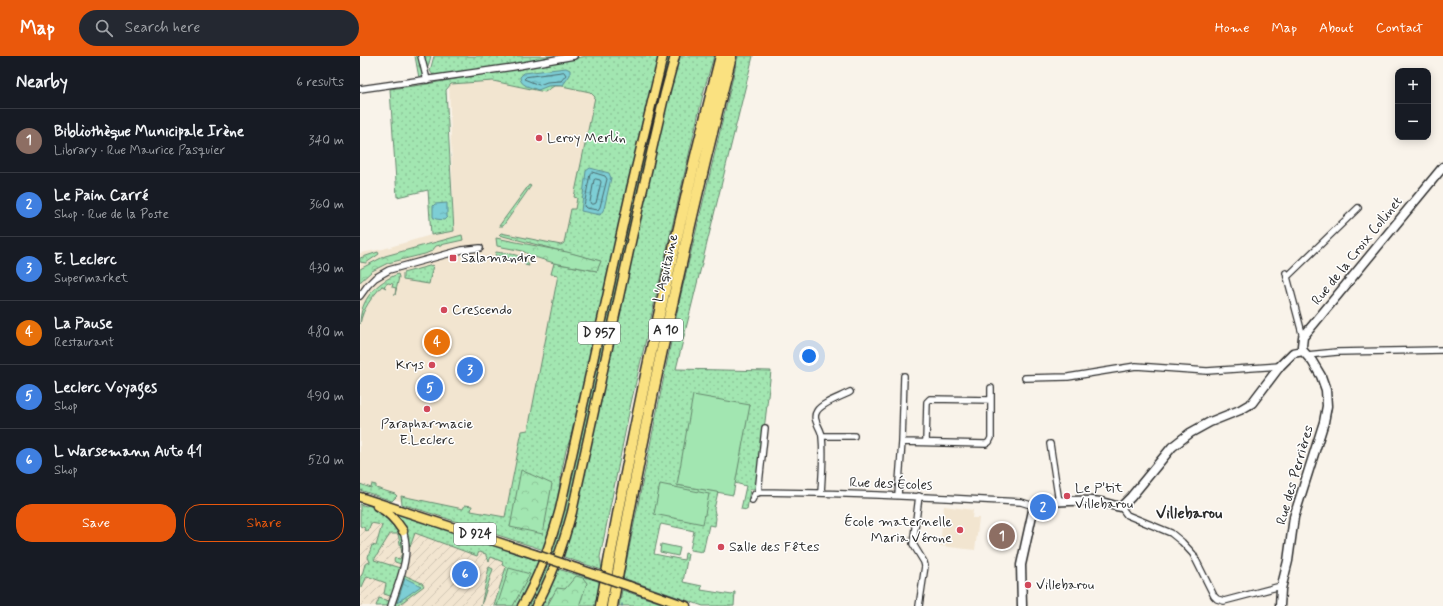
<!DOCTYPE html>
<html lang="en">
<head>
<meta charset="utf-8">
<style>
  :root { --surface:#171b24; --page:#242831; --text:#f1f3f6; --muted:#9ea1a6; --line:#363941; --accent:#ea580c }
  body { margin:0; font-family:Mynerve,sans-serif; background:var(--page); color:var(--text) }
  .controls { position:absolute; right:12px; top:12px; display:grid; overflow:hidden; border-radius:8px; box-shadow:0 2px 10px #0003 }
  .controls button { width:36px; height:36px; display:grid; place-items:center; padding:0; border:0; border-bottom:1px solid var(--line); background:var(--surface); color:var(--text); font:20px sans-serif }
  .you { position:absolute; left:449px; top:300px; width:14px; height:14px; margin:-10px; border:3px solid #fff; border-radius:50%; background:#1a73e8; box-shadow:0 0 0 6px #1a73e833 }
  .badge { display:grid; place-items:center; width:26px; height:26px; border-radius:50%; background:var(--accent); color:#fff; font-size:13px; font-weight:700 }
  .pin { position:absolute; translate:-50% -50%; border:2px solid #fff; box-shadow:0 1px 4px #0006 }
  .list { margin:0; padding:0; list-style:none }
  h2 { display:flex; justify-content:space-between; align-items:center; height:52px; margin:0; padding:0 16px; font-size:17px }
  h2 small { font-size:13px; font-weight:400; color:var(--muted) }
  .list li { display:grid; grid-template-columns:26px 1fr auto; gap:12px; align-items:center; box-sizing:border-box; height:64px; padding:0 16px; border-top:1px solid var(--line) }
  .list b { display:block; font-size:15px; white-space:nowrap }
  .list p { margin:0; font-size:13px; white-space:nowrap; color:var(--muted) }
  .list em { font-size:13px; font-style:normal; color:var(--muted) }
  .actions { display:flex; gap:8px; padding:12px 16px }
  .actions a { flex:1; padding:9px 0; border:1px solid var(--accent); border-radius:16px; text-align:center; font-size:14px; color:var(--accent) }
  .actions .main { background:var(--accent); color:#fff }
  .icon { flex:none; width:22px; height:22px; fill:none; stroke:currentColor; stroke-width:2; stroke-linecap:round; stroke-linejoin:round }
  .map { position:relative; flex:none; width:1083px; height:550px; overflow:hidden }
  header { display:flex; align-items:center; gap:24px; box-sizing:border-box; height:56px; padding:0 20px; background:var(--accent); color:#fff }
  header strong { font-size:19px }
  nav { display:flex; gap:22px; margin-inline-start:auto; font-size:14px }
  .search { width:280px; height:36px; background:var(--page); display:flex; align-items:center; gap:10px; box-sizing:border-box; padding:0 14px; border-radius:22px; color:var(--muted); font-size:15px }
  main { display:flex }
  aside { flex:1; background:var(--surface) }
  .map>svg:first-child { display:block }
  .built { fill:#f2e5d0 }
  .industrial { fill:url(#industrial-furrows) }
  .green { fill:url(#green-dots); stroke:#66886e }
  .forest { fill:url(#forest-crowns); stroke:#66886e }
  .pitch { fill:#a2e6b1; stroke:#66886e }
  .water { fill:url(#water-ripples); stroke:#5c8d91 }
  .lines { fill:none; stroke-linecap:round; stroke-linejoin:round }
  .shore { stroke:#4c6c6f; stroke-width:1 }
  .stream { stroke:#5c8d91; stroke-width:1.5 }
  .street-casing { stroke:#2b2b2b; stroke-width:8 }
  .secondary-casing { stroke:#2b2b2b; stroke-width:11 }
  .primary-casing { stroke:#2b2b2b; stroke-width:11 }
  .highway-casing { stroke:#2b2b2b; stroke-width:13 }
  .street { stroke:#fff; stroke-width:5.5 }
  .secondary { stroke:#fff; stroke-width:8 }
  .primary { stroke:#fae180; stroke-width:8 }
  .highway { stroke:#fae180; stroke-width:10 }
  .primary-bridge-casing { stroke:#2b2b2b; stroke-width:11; stroke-linecap:butt }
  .primary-bridge { stroke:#fae180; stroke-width:8 }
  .poi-dot { fill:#d1495b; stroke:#fff; stroke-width:1.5 }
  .labels { text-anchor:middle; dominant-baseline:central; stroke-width:3; stroke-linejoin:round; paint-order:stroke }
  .shield { fill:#fff; stroke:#6b6b6b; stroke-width:1 }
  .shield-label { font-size:13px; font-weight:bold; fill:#2b2b2b }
  .poi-label { font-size:14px; fill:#2b2b2b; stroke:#fff; text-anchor:start }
  .street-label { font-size:14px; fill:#2b2b2b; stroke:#fff }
  .quarter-label { font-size:16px; font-weight:bold; fill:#2b2b2b; stroke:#fff }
</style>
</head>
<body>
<header>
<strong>Map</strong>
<div class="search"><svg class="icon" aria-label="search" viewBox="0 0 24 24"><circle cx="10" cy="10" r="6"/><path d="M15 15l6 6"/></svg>Search here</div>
<nav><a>Home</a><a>Map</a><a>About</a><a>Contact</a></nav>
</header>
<main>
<aside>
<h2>Nearby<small>6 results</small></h2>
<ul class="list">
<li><span class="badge" style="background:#8d6e63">1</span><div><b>Bibliothèque Municipale Irène</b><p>Library · Rue Maurice Pasquier</p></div><em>340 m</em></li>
<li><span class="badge" style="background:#3f7fe0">2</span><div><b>Le Pain Carré</b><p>Shop · Rue de la Poste</p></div><em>360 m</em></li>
<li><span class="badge" style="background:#3f7fe0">3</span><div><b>E. Leclerc</b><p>Supermarket</p></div><em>430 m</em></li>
<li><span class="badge" style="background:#e8710a">4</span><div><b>La Pause</b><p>Restaurant</p></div><em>480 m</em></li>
<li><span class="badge" style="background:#3f7fe0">5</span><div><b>Leclerc Voyages</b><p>Shop</p></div><em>490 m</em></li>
<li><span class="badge" style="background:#3f7fe0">6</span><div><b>L Warsemann Auto 41</b><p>Shop</p></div><em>520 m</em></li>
</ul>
<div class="actions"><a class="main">Save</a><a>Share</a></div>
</aside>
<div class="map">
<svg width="1083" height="550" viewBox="0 0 1083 550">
  <defs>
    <pattern id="industrial-furrows" width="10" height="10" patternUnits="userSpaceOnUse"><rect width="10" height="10" fill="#f2e5d0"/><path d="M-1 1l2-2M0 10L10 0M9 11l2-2" fill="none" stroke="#d0c5b3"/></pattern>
    <pattern id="green-dots" width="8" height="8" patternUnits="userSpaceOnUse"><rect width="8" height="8" fill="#a2e6b1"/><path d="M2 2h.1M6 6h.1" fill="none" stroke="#8cc598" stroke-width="1.8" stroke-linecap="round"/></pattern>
    <pattern id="forest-crowns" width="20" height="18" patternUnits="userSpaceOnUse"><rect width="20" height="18" fill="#a2e6b1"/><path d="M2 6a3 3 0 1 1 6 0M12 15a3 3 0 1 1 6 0" fill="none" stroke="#8cc598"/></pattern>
    <pattern id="water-ripples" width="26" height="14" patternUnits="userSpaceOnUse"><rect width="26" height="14" fill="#7dced5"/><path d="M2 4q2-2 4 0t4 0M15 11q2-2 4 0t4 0" fill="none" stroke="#6cb1b7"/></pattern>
  </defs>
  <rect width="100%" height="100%" fill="#f9f3ea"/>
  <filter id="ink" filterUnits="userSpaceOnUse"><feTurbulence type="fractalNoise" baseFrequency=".025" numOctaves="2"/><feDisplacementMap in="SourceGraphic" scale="8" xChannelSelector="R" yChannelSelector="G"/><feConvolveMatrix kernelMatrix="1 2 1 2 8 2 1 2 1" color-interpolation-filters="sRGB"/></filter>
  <g filter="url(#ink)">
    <path class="built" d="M277,6l-94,472 -36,31 -13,41 -78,-79 -13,-25 -43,-14v-235l23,-4 48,-14 23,-4 -5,-148z
      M584,450l29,4 -1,8h7l-4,32 -35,-4z"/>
    <path class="industrial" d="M0,460l37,5 39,19 41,16 2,-4 106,39 -2,15h-223z"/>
    <path class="green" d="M55,0h16l-3,11 -9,11z
      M74,0h127l-123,21 -5,-2 -3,-4z
      M227,0h72l-17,69 -66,299 -10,26 -6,29 -1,18 -6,25 -9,28 -142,-46 -1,-8 62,13 2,-4 7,1 -1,5 34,6 17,-86 6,-1 30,-155 -7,-1 3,-11 43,8 3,-10 -101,-26 2,-2 60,12 3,-2 7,-34h4l2,-11 -3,-1 21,-100 -5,-5 -28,-6h-8l-9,6 -52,-11 -42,3 -5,6 8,141 -23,4 -3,-45 -31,7 -7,-108 31,-4z
      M306,0h6l-95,420 -13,53 -8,25 -5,-2c21,-67 33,-137 48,-206 21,-97 44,-194 67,-290z
      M318,0h36l-10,34 -73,313 -31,154 2,13 -38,-13 18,-72 82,-374z
      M378,0h15l-77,313 95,2 -14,118h-7l-3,21 -6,-1 5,-23 -11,-3 14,-78 -72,80 41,7 -4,17 2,9 -1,8 -6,-1 -6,27 -13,-2 4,-19 -33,-7 -1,2 -6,28 30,6 1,-7 3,1 -5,28 19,4 -1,4 31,5 2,-3h1l-1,14h-31l-80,-28 57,-280z
      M169,129l2,1 -28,40h-4z
      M136,196c11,2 29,1 33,14l-4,-1v-4l-30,-6z
      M73,209l-4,19 -26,-4v-7z
      M38,218l1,3 -4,18 1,-7 -4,-1 1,-3 -5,-1 -4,3 2,2 -4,-2c-10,11 -19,22 -22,38 0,-25 17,-42 38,-50z
      M0,428l11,4 1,-4 4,1v3l19,6 2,2 -5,5 -32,-11z
      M0,448l6,2 3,-1 14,7 16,18 3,8 1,10 -2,16 -6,-2 -1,-2 1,-2 5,1 2,-6 -4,-19h-8l-16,26 26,8 -8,27 -2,1 -6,-2 2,-11 -19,-7 -5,11 -2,2v-12l2,-2 3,-11 5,-2 -2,-5 4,-12 4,1 6,-21 -11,-2 -3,8 -4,-1 1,-2 -5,-2z
      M28,454l125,41 27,11 -21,44h-25l12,-39 -4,-2 1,-3 -12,-5 -2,4 -3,-5v-2l-7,-2 -2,4 -62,-23 -5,14 -5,-17z
      M186,509l5,2 -19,39h-6z
      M129,511l4,2 -12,37z
      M198,513l43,13 -6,24h-16v-2l-14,-15 -15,9 -3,8h-7z
      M44,519l18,8 2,3 -27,20h-2z
      M262,534l6,2 43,14h-52z
      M19,542l10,3 -1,5h-12z"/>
    <path class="forest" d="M102,179l1,5 -27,6 -4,5 -7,3 -37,9 -16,8 -12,11v-13l25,-13z
      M136,182l71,14 34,9 -4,10 -43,-8 -23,-7 -8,-5 -26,-5z
      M18,196l1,2 -13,9 -6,-1v-4z
      M161,414l31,14 -9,50 -33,-7z
      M149,512l21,6 -17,32h-16z
      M216,520l7,2 4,5 -8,23h-32l10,-18 8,1z"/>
    <path class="pitch" d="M333,339l57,10 -17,90 -56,-10z
      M300,428l49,10 -6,30 -49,-10z
      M301,488l19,4 -2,8 -18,-4z"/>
    <path class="water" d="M206,12l4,2v5l-7,10 -15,1 -10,4c-7,-3 -18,-4 -18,-13l4,-4z
      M230,112l19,5 2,5 -7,31 -4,6 -19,-4 5,-40z
      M87,147v14l-3,3 -8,-1 -3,-2v-11l2,-2z
      M45,522l16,8 -24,17z"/>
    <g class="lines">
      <path class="shore" d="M204,16l2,3 -5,6 -14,1 -8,3 -15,-6 2,-2z
        M232,116l13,4 2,3 -7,28 -2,3 -12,-2 -2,-2 6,-32z
        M236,123l4,1 1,2 -5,21 -2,1h-3l-1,-2 4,-22z"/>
      <path class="stream" d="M262,550v-2"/>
      <g class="street-casing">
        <path id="street" d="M61,0l6,24
          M0,33l153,-22 61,-11
          M926,217l17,64
          M927,221l71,-69
          M0,240l8,-11 7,-7 14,-8 73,-20 18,-2
          M947,299l30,-3 106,-2
          M665,322l43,-1 68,-11 71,5 73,-5
          M463,380h31
          M542,386l84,2 3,-2 2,-4v-50
          M566,386l1,-40 3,-3 61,1
          M690,388l9,58
          M398,437l7,-65
          M461,437c1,-18 3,-38 1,-56 0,-9 -11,-17 -5,-26 5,-8 24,-14 33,-19
          M538,439l4,-53 2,-66
          M559,440l-6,48 11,18 1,4 -6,40
          M392,444l3,-6 4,-2c87,1 174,5 262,10l13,4
          M761,451l6,8 44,18 11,9 11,12 21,42 3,3 7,2 57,-15
          M31,550c7,-23 21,-51 12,-75"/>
      </g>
      <g class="secondary-casing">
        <path id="secondary" d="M662,550l-1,-41 13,-59 4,-4c17,0 46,-3 62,0 7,1 14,4 21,5l10,-10 41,-50 18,-14 20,-11 30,-12 12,-7 28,-37 13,-13 10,-2
          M920,550l1,-17 7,-28 6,-44 30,-95 3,-16 -1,-16 -5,-14 -9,-15 -9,-10 -1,-5 1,-9 140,-170"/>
      </g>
      <g class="primary-casing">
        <path id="primary" d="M0,441l174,57
          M17,450c12,6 19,14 26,25
          M210,510l24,8
          M269,530l57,20
          M162,550c18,-31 29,-63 38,-97l71,-320 32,-133
          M176,550c17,-30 27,-61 36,-94l64,-293 29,-126 10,-37"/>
      </g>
      <g class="highway-casing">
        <path id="highway" d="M241,550c33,-185 73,-368 120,-550
          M252,550c32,-185 73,-368 119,-550"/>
      </g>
      <use href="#street" class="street"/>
      <use href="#secondary" class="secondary"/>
      <use href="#primary" class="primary"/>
      <use href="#highway" class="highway"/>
      <g class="primary-bridge-casing">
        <path id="primary-bridge" d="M174,498l36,12
          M234,518l35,12"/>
      </g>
      <use href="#primary-bridge" class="primary-bridge"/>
    </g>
  </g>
  <g class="poi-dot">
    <circle cx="179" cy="82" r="4"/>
    <rect x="89" y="198" width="8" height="8" rx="2"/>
    <circle cx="84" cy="254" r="4"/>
    <circle cx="72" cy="309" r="4"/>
    <circle cx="67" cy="353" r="4"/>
    <circle cx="707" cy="440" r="4"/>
    <circle cx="600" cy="474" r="4"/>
    <circle cx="361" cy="491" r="4"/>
    <circle cx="668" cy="529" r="4"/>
  </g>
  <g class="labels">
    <g class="shield">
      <rect x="289" y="263" width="34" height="22" rx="3"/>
      <rect x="218" y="266" width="42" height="22" rx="3"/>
      <rect x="94" y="467" width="42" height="22" rx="3"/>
    </g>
    <g class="shield-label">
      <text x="306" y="274">A 10</text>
      <text x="239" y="277">D 957</text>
      <text x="115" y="478">D 924</text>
    </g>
    <g class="poi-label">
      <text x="187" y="82">Leroy Merlin</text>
      <text x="101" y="202">Salamandre</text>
      <text x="92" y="254">Crescendo</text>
      <text x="64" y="309" text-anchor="end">Krys</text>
      <text x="67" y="368" text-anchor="middle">Parapharmacie<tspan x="67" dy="16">E.Leclerc</tspan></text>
      <text x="715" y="432">Le P'tit<tspan x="715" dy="16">Villebarou</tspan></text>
      <text x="592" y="466" text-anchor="end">École maternelle<tspan x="592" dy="16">Maria Vérone</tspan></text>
      <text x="369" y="491">Salle des Fêtes</text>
      <text x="676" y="529">Villebarou</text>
    </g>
    <g class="street-label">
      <text transform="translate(997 195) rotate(-51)">Rue de la Croix Collinet</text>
      <text transform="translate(306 212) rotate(-77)">L'Aquitaine</text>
      <text transform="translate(935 419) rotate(-74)">Rue des Perrières</text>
      <text transform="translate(531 428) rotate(2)">Rue des Écoles</text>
    </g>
    <g class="quarter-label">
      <text x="829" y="457">Villebarou</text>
    </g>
  </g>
</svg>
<div class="controls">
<button>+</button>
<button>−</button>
</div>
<div class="you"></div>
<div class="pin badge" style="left:642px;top:480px;background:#8d6e63">1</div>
<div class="pin badge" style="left:683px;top:451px;background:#3f7fe0">2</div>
<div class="pin badge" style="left:110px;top:314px;background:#3f7fe0">3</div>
<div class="pin badge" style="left:77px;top:286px;background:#e8710a">4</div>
<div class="pin badge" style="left:70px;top:332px;background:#3f7fe0">5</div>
<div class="pin badge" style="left:105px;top:518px;background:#3f7fe0">6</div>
</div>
</main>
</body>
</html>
